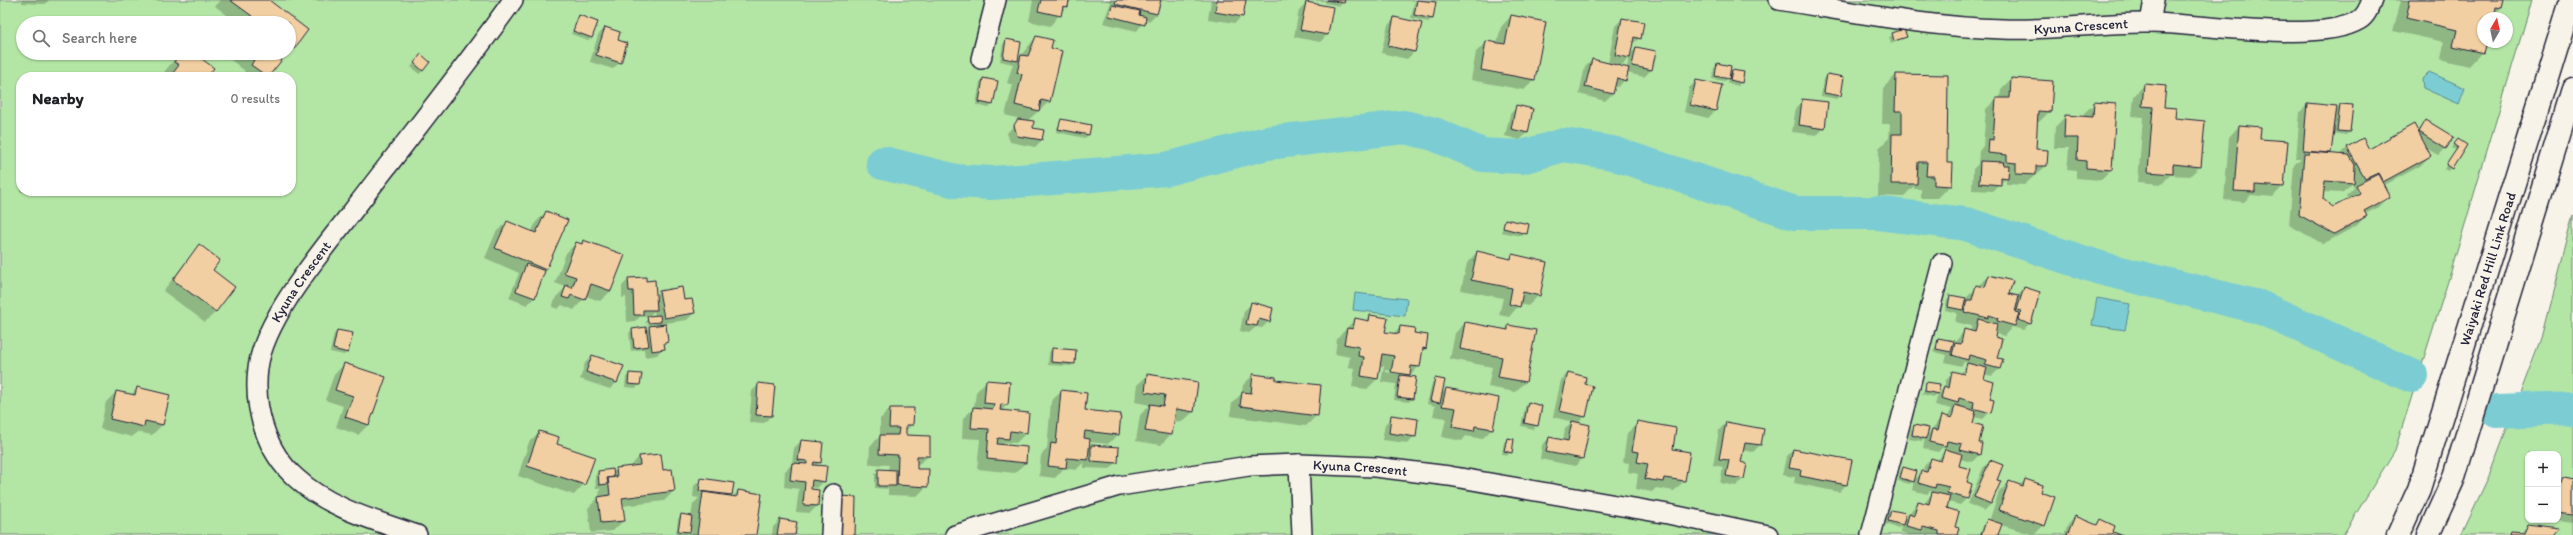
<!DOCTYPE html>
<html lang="en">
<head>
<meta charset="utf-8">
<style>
  :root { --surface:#fff; --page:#f6f6f6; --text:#202124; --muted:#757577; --line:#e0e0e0 }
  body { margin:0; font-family:Itim,sans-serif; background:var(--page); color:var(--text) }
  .controls { position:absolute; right:12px; bottom:12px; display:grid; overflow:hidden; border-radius:8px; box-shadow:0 1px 3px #0004 }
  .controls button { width:36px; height:36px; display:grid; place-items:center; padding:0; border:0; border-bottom:1px solid var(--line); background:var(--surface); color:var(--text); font:20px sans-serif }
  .compass { position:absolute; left:2477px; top:12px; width:36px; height:36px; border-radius:50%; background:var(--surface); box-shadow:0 1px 3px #0004; rotate:9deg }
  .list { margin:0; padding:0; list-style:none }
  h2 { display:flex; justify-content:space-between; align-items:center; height:52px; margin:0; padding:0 16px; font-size:17px }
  h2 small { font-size:13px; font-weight:400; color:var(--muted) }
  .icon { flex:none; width:22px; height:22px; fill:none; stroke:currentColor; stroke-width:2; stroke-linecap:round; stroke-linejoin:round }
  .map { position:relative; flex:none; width:2573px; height:535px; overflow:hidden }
  .search { position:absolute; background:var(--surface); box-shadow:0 1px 3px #0004; left:16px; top:16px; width:280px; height:44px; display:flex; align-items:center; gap:10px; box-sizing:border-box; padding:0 14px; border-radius:22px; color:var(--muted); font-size:15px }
  .panel { position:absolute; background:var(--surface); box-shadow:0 1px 3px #0004; left:16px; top:72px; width:280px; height:124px; border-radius:16px }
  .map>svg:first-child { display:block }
  .green { fill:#b3e5a5; stroke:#6a8470; fill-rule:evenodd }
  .water { fill:#7ccdd3; stroke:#588996 }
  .shadow { fill:#0003; fill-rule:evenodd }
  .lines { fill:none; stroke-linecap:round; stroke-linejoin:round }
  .river { stroke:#7ccdd3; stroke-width:34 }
  .building { fill:#f2cfa2; stroke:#22223b }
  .minor-casing { stroke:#22223b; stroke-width:22 }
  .secondary-casing { stroke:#22223b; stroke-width:25 }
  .minor { stroke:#f7f3e8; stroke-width:19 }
  .secondary { stroke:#f7f3e8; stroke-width:22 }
  .labels { text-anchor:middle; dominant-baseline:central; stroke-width:3; stroke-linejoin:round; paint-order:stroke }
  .street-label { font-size:14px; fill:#22223b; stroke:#f7f3e8 }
</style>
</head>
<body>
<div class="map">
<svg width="2573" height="535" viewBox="0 0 2573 535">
  <rect width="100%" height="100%" fill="#f7f3e8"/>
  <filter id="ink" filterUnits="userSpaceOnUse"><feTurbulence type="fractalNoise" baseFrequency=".025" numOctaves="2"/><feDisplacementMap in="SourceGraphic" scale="8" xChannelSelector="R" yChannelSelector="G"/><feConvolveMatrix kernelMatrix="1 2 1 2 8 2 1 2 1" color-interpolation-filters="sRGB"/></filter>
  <g filter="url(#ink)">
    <path class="green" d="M0,0h2532l-83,278 -54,172 -52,85h-2343zM2483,18h24v24h-24zM23,23h266v30h-266zM21,77h270v114h-270z
      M2573,214v321h-112l28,-59 52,-138zM2528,454h30v66h-30z"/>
    <path class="water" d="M2429,72l36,16 -6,16 -36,-16 -1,-9z
      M1355,293l52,6 -2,17 -52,-6z
      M2097,298l33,6 -5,26 -33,-5z"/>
    <path class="shadow" d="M22,0h27l-4,4 -23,-1z
      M220,0h47l40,30 -18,22v-29h-52l-22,-17z
      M1033,0h39l-22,26 -21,-5z
      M1160,0l-4,14 -7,7 -4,-1 -8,11 -34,-8 8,-21 -7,-2z
      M1211,0h34l-3,16 -7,7 -27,-4z
      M1325,0h19l-4,6 -15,-3z
      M1418,0l17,3 -3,16 -4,3 -17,-4 3,-15z
      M2401,0h102l-1,8 -10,10h-9v24h2l-3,10 -13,14 -28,-7 3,-17 -51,-11z
      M1306,3l26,5 -5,27 -7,7 -26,-5 5,-27z
      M1511,16l23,64 -10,10 -53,-10 5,-28 11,-10 10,2 4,-17z
      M579,17l13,20 -4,3 -17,-6z
      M1395,18l26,6 -7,28 -7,7 -26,-6 7,-28z
      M1622,19l18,19 -9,7 -1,10 6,-7 15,22 -7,7 -17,-4 -2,7 -7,7 -4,-1 -2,8 -7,7 -26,-7 6,-27 7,-7 16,4 7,-38zM1629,58l-2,10 -11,-2 6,-1z
      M605,28l11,12 4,22 -7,7 -23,-7 8,-27z
      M1904,30l2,7 -15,7 -2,-7z
      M1036,37l14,12 -1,53 -22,19 15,19 -7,7 -25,-5 -3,-9 13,-14 -15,-4 8,-30 -6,-2 6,-19 -13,-3 3,-17 4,-4 10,20z
      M180,53h12l14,24h-37l-5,-5z
      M222,53h53l-1,2 6,5 -13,17h-23l-2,-2 3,-4z
      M276,53h12l-5,5z
      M418,59l5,12 -4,3 -8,-7z
      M1718,65l11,9 3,-3 9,11 -3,4 -11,-3 1,-5 -3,3 -13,-2 2,-11z
      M1827,75l13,21 -3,3 -16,-3 3,-17z
      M1896,75l51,1 -1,88 5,21 -13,13h-17v-9h-7v-3l-11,11 -25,-1 1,-48 10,-10 1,-14h-8l1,-36z
      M984,79l8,25 -3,4 -13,-3 4,-23z
      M2011,79l39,32 -11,11h-2l-2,28 11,16 -22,19 -18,-1v-6l-13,13 -21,-1 1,-21 5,-5 1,-13 4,-5 3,-37 10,-10h4l1,-10z
      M1696,81l19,30 -7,7 -24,-6 5,-24z
      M2144,85l30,34 26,47 -10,10 -20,-1 -8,9 -24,-2 5,-65 -11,-1 2,-20z
      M1803,100l21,28 -7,7 -25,-3 4,-25z
      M2095,103l16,66 -10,11 -25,-2v-7l-9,-1 2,-22h-15l1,-21 11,-11 18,2v-5z
      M2307,105l29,5 4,-5 9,27 -3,3 -14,-2 -4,21 12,1 8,-8 21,3 48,-18 9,-10 20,26 -7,7 -14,-8 5,9 -10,10 -37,20 6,11 -10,10 -14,7 1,2 -10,10 -33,18 -34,-19 5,-60 7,-7h-5l4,-46zM2352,184l2,4 -8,8 2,4 -15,8 -11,-8 1,-8 19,1zM2356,188h2l5,9h-2z
      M1517,107l10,26 -7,7 -15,-4 5,-22z
      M1061,120l29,5 -2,10 -3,3 -29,-6z
      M2239,126l19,14 25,46 -10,11 -22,-2 -7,7 -20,-2 5,-63z
      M2455,143l11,2 -18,26 -4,-2 12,-19 -4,-2z
      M546,212v57l-12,29 -7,7 -18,-7 10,-25 -34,-15 11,-26 11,-10 24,11 5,-11z
      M1506,220l20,13 -4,3 -21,-4z
      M583,241l28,50 -11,10 -14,-5 -12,14 -12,-5 -4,4 -6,-2 4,-10 10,-10 -11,-4 11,-30 10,-10 4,1z
      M199,245l12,25 5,42 -11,10 -42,-31z
      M1477,252l32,7 4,-4 26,40 -11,11 -8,-2 -11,13 -10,-2 4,-17 -42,-8 6,-27z
      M1989,276l19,18 9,3 7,-9 6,35 -7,7 -11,-3 -8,9 -10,-3 2,26 3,10 -7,7 -8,-2 -1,6 7,32 -7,7 -9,-2 -2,7 6,19 3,1 -2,11 -7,7 -12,-3 -2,7 8,17 1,15 -7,7 -12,-3 -2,7 10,26h-47l-9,-3 1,-7 -2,3 -14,-4 3,-10 3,-3 12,10 15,-19 6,2 9,-12 -3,-1 -3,3 -15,-4 2,-10 -4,4 -12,-3 2,-9 4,-4 10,12 9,-8 1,-6 7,-7 6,2 9,-12 -4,-1 -4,4 -15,-4 2,-10 -3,3 -13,-2 2,-10 3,-3 12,11 16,-21 5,2 5,-9 -17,-4 3,-11 6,-6 2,-8 7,-7 7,1 8,-11 -4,-1 -3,4 -16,-4 2,-7 -14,-3 6,-13 12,8 14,-17 5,2 2,-6 -17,-4 2,-9 -12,-3 2,-11 4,-3 14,3z
      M629,279l16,3 10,14 4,-4 24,9 11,12 -7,7 -22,3 2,19 -10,13 -12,2 -1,-8 -13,2 -2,-18 3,-3 14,1 5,-6h-6l11,-2v-2l-11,2 3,-6h7l-1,-6 -5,5 -9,1 -5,4 -8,1 -1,-25 -4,1v-12z
      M1251,304l18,17 -7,7 -6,-1 -7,6 -9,-2 4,-20z
      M1370,316l14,17 9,1 7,-7 13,7 12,14 -4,4 -2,14 -10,11 3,21 -3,4 -15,-2 2,-16 -15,-2 3,-16h-5l-2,13 -10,10 -15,-2 3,-19 -7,-1 2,-10 -15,-3 2,-15 8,-9 10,-11 11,2zM1386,370l19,3 -1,2 -18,-3z
      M1465,323l40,7 4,-4 26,5 -10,51 -10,10 -27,-5 4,-20 -42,-8 5,-26z
      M338,331l9,21 -3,3 -14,-3 4,-18z
      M1052,349l22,14 -3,3 -23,-1 1,-13z
      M592,356l25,26 -7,7 -30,-10 5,-16z
      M344,364l41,14 -17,47 -10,10 -22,-8 7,-21 -18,-6 9,-25z
      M1568,373l16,12 1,31 -7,7 10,2 -6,34 -7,7 -35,-7 2,-14 7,-7 14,3 2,-12 8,-7 -20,-5 8,-37z
      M629,374l11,1 -1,10 -3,3 -11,-1 1,-10z
      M1148,375l45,37 -11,10 -8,-1 -3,13 -10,11 -25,-4 4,-26 10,-10 -15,-3 2,-17z
      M1253,375l22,6 42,34 -11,11 -76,-10 2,-13 10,-10 1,-8z
      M1435,379l6,15 5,-5 52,9 -6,31 -10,10 -16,-3 -4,5 -20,-4 4,-19 -13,-2 2,-10 -8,-2 5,-21z
      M986,381l21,24 -6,6 25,22 -10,10 -11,-1 -3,4 23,17 -10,10 -38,-4 3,-30 -18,-1 1,-20 11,-10 2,-16z
      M1927,383l10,10 -3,4 -12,-3z
      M759,384l12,32 -7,7 -15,-1 3,-31z
      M137,388l32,8 -7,29 -10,10 -15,-3 -5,5 -32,-8 6,-27 10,-10 15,3z
      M1062,391l21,20 35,23 -10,10 -19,-2 -1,8 4,-4 25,16 -7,7 -26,-1v-6l-8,8 -12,-2 -9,10 -16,-2 2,-21 6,-6 4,-48z
      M1529,403l8,22 -4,4 -12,-3 4,-19z
      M890,409l22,15 -7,8v4l24,20 -13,10v4l11,16 -10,10 -29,-1v-6l-13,-1v-14l4,-4h9l1,-5 -20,-1 1,-18 10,-10v-17z
      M1392,417l23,19 -7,7 -26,-3 3,-16z
      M1638,423l34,27 16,3 -4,28 -10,10 -18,-3 -4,4 -16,-3 2,-15 -10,-2 1,-9 -6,-1 4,-29z
      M1726,423l37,7 -3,15 -7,7 -11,-2 -2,13 3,16 -7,7 -16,-3 3,-16 -10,-2 6,-35z
      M539,432l17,13 28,39 -10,11 -56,-19 11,-34z
      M1507,439l4,13 -3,3 -6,-1 2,-12z
      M801,441l19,21 -4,4 8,15 -7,7 -7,-1v3l8,1 -1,15 -7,7 -14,-1 3,-23 -15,-2 1,-16 7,-7 2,-16z
      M1793,450l53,35 -7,7 -45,-9 1,-6 -13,-2 4,-18z
      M639,457l23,14 12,20 -10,10 -42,5 2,14 -11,11 -22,2 -3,-25 11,-11 1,-9h-4l-1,-12 3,-4 15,1 3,-4 13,-1z
      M1990,461l6,19 -5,24 -7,7 -16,-7 15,-36z
      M2563,478l10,2v42l-15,-2v-36z
      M701,479l32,5 -2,14 7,-7 17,44h-66v-3l-3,3 -10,-1 2,-15 3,-4 10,2 2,-13 6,-6 -6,-1 1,-11z
      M2025,480l15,13 4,32 -10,10 -33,-10 -4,10h-17l4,-12 5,-2 10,-29 10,-10 10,4z
      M2075,517l20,9 5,-6 11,12 7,3h-54l4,-11z
      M780,520l14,15h-22l1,-8z
      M2527,525l24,10h-42l2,-2h9z"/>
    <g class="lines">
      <path class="river" d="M883,163l73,18 36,2 174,-14 101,-26 137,-16 30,7 48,21 40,2 42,-12 48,8 183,60h81l90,11 134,44 159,39 153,69
        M2497,411l76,-3"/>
    </g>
    <path class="building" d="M230,0h39l39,30 -14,19 -5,-4v-22h-43l6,-7z
      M1041,0h28l-1,7 -5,-1 -2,10 -23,-5z
      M1116,0h45l-4,14 -42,-10z
      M1217,0h29l-3,17 -28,-5z
      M1327,0h18l-1,3z
      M1417,0l19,2 -3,17 -19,-4z
      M2410,0h94l-2,8 -6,-1 -2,11h-11v24h3l-3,11 -30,-7 4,-16 -51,-12z
      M1306,2l27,5 -5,28 -28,-5z
      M1112,5l28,6 -1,4 7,2 -1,8 -36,-9z
      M579,15l19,7 -6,16 -19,-7z
      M1511,15l35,7 -11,58 -54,-10 5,-29 19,3z
      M1394,17l28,6 -7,29 -27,-6z
      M1622,18l22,4 -3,17 -7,-2 -4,21 -15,-3z
      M605,27l15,5 -2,8 9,3 -6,20 -25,-8z
      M1904,29l3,8 -13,4 -2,-8z
      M1036,36l17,4 -2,8 11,3 -12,51 -9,-2 -2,11 -24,-6 7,-31 -5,-1 4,-18 7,1z
      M1006,39l15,3 -3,19 -15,-3z
      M1636,47l20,4 -4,19 -20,-4z
      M180,53h14l20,15 -7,9h-29l-5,-4 6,-8 -5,-3z
      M245,53h31l-1,2 7,5 -14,17 -17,-12 3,-5z
      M421,54l9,8 -7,9 -9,-8z
      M1592,59l37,9 -3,13 -9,-3 -4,16 -28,-7z
      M1717,63l14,3 -2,13 -14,-3z
      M1732,70l12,2 -2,11 -12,-3z
      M1827,74l17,3 -3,19 -17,-3z
      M1896,74l52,1 -1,88h6l-1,23 -18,-1v-9h-8l1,-14h-9l-1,22h-26l1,-50h10v-23h-7z
      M983,78l15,3 -5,24 -14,-3z
      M2011,78l42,3 -2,31 -13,-1 -2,38 12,1 -1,16h-11v9l-20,-1v-11l-9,-1v-7l-19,-2 1,-14 4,1 3,-42h14z
      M1696,80l26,5 -6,26 -26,-6z
      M2144,84l22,2 -2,21 12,1 -1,10 30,3 -4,46 -28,-3v10l-25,-2 5,-65 -11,-1z
      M1802,99l26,3 -3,27 -26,-4z
      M2094,102l22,2 -4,66 -26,-2v-7l-9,-1 1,-22h-14l1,-23 28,2z
      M2307,103l30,3 -6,47 -28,-2z
      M2340,104l13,1 -3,27 -13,-1z
      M1516,105l17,4 -5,24 -17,-4z
      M1018,119l16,2 -1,7 11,2 -2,10 -25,-4 -3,-11z
      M1061,119l30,6 -2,10 -31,-6z
      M2426,120l28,17 -8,12 -27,-17z
      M2414,124l17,32 -48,26 -5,-9 -13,6 -18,-32 16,-9 6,11z
      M2239,125l22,2 -1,12 28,2 -4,46 -29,-2v7l-21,-1z
      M2458,139l9,6 -15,24 -6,-4 12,-18 -4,-3z
      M2309,152l40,3 6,10 -1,18 -29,-2 -2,18 10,8 27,-14 -4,-8 22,-11 12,23 -26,14 3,5 -33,18 -35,-19 5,-61h5z
      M1980,161l24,1 -1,3h6l-1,13 -7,-1v8l-22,-2z
      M546,211l22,9 -22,50 -51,-22 12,-27 29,12z
      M1505,219l24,5 -2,10 -24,-6z
      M583,240l42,15 -14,36 -20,-7 -6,16 -14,-5 -2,4 -7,-2 4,-12 6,3 4,-11 -12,-4 12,-31 6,2z
      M199,244l21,16 -7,10 22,17 -19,25 -43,-32z
      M1477,251l34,8 1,-5 35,8 -7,34 -17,-4 -3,15 -11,-3 3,-16 -41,-8z
      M526,264l19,7 -10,27 -19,-7z
      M1989,275l24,6 -4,13 10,2 -4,16 4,1 -4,13 -18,-5 1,-3 -9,-3 -1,3 -24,-6 3,-12h5l4,-15 9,2z
      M646,277v4l9,-1 2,30h-14v5h-9l-1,-24h-4l-1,-13z
      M682,287l2,13 8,-1 3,14 -31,5 -5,-27z
      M2024,287l16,5 -9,32 -13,-4 3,-9 -4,-1z
      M1950,295l16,3 -3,12 -15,-3z
      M1251,302l22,6 -3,14 -11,-3 -2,7 -11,-2z
      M660,315l1,7 -13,1 -1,-7z
      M1370,315l18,3 -3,14 14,2 1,-8 15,2 -1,5 14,2 -2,14 -3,-1 -3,19 -9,-1 -1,9 -19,-3 3,-16 -12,-2 -4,25 -17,-3 3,-19 -6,-1 1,-9 -15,-3 3,-16 6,1 2,-11 14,3z
      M1978,319l19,5 -2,13 7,2 -5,19 6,1 -3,10 -15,-4 2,-5 -18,-5 -1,5 -16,-5 3,-12 6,1 3,-15 11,3z
      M1465,322l43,8v-5l28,5 -10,52 -28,-5 4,-20 -42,-8z
      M666,324l2,18 -4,1 1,6 -13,2 -3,-25z
      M646,327l3,19 -15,2 -2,-19z
      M337,330l16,3 -5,20 -15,-4z
      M1938,338l16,3 -3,11 -15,-3z
      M1052,348l24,2 -1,14 -24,-2z
      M592,355l32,11 -7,17 -31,-11z
      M344,363l42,14 -17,48 -24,-8 8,-21 -18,-6z
      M1967,363l20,5 -3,11 10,3 -4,17 4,1 -3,13 -18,-5 1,-6 -15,-4 -1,5 -17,-5 3,-12 5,2 3,-17 12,3z
      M1568,372l18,5 -1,7 8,2 -7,31 -27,-6z
      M629,373l13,1 -2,11 -12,-1z
      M1147,374l51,8 -4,30 -18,-3 -4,26 -27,-4 5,-27 13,2 2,-11 -20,-3z
      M1253,374l23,3v3l45,5 -3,31 -78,-10 2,-14 9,1z
      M1400,375l16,2 -3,22 -16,-2z
      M1435,378l10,2 -5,23 -10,-2z
      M986,380l24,2 -2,23 -7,-1 -1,6 29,3 -2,20 -17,-2 -1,8 -11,-1 -1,6 30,3 -1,16 -39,-4 2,-30 -18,-1 2,-21 20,2 1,-5 -10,-1z
      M1926,382l14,2 -2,10 -13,-3z
      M758,383l17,2 -3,31 -16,-1z
      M137,387l33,8 -7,30 -18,-4 -1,6 -34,-8 6,-28 19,4z
      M1446,388l53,10 -6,31 -18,-3 -1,5 -22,-4 4,-19 -14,-2z
      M1061,390l26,3 -2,17 36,4 -2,21 -34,-4 -1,7 6,1 -2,21 -21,-2 -1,10 -18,-2 3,-23 5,1z
      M1528,402l14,4 -4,20 -14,-3z
      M1955,405l21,6 -3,12 10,3 -4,17h3l-2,12 -20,-5 2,-6 -15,-3 -1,5 -17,-4 3,-13 6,1 4,-15 10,3z
      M890,408h24l-1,17h-7v10l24,1v20h-13v13h12l-1,18 -31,-2 1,-30 -19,-1 1,-19h18l1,-7h-10z
      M1391,415l27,4 -2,18 -27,-4z
      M1572,421l18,4 -7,34 -37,-7 3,-15 19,4z
      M1637,421l39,7 -3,21 17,3 -5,29 -21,-3 -1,4 -18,-3 3,-15 -11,-2 2,-10 -7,-1z
      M1726,422l38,7 -3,16 -16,-2 -4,19 6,2 -3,15 -18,-3 3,-16 -10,-1z
      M1914,425l15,3 -3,11 -14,-4z
      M539,431l20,6 -2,7 38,13 -10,28 -58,-19z
      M1507,438l7,1 -2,14 -8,-2z
      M801,440l22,2 -2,21 -7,-1 -1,3 14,1 -2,16 -13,-2 -1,9 8,1 -1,16 -15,-1 2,-23 -15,-2 2,-17 15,1v-3l-9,-1z
      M1091,445l28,2 -1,16 -27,-2z
      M1793,449l59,11 -5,25 -47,-9 1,-6 -12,-2z
      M1945,449l17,5 -3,12 12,3 -4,13 5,2 -4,15 -21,-6 2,-6 -13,-3 -1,4 -17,-5 3,-12 6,1 4,-14 10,3z
      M661,454l2,16 9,-1 3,22 -53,7 3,23 -24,2 -3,-26 12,-2 -2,-17 9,-1 -1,-9 24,-3 -1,-9z
      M1990,460l13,5 -6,15 4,1 -10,23 -17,-7z
      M1903,467l14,4 -3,11 -14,-4z
      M613,469l1,8 -7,1 1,6 -9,1 -1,-14z
      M878,469l18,1v16h-18z
      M2563,477l10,2v35l-15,-2v-22z
      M701,478l33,5 -2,12 -33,-4z
      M2025,479l18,6 -2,7 14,5 -10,29 -46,-16 10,-29 14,5z
      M738,490l24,4 -6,41h-59l6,-43 34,5z
      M1932,492l18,4 -3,12 12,4 -4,15 4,1 -2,7h-18v-4l-16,-4 -1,3 -16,-4 3,-12 5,2 4,-15 11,3z
      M841,496l15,1 -1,38h-16z
      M1891,510l15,3 -3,12 -15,-4z
      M681,514l11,2 -2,16 -12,-1z
      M2075,516l22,9 3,-6 15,7 -2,6 8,3h-54z
      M780,519l17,3 -2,13h-18z
      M1987,519l15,5 -4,11h-17z
      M2527,524l32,4 -6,7h-43l1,-3 12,1z"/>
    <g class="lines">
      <g class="minor-casing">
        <g id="minor">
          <path id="s1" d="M1779,0c74,12 149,27 224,29 49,2 98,-7 147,-6 48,0 170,21 209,-3 7,-4 10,-12 13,-20"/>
          <path d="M2150,23l4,-23"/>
          <path d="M981,59l15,-59"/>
          <path d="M1299,464l3,71"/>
          <path id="s2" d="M417,535c-40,-14 -89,-27 -121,-57 -30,-26 -43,-71 -38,-110 6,-49 64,-117 94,-156 54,-71 110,-140 161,-212"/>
          <path d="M831,535l2,-41"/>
          <path id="s3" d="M955,535l164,-49 130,-20 50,-2 76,3 74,9 219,38 100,21"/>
          <path d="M1871,535l71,-272"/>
        </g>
      </g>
      <g class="secondary-casing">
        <g id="secondary">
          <path id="s4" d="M2398,535l21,-46 152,-489"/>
          <path d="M2428,535l25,-55 120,-391"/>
        </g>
      </g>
      <use href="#minor" class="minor"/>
      <use href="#secondary" class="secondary"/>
    </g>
  </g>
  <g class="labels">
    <g class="street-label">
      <text stroke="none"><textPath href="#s1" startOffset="304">Kyuna Crescent</textPath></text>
      <text stroke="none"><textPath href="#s4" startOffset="281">Waiyaki Red Hill Link Road</textPath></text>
      <text stroke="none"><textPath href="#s2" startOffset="353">Kyuna Crescent</textPath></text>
      <text stroke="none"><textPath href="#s3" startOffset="414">Kyuna Crescent</textPath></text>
    </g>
  </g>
</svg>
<div class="controls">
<button>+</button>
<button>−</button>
</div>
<svg class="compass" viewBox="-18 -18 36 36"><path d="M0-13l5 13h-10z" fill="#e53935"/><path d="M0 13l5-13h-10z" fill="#757577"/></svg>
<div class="search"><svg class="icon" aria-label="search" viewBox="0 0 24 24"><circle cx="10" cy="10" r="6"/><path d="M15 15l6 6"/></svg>Search here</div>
<section class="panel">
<h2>Nearby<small>0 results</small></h2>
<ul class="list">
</ul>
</section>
</div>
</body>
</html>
